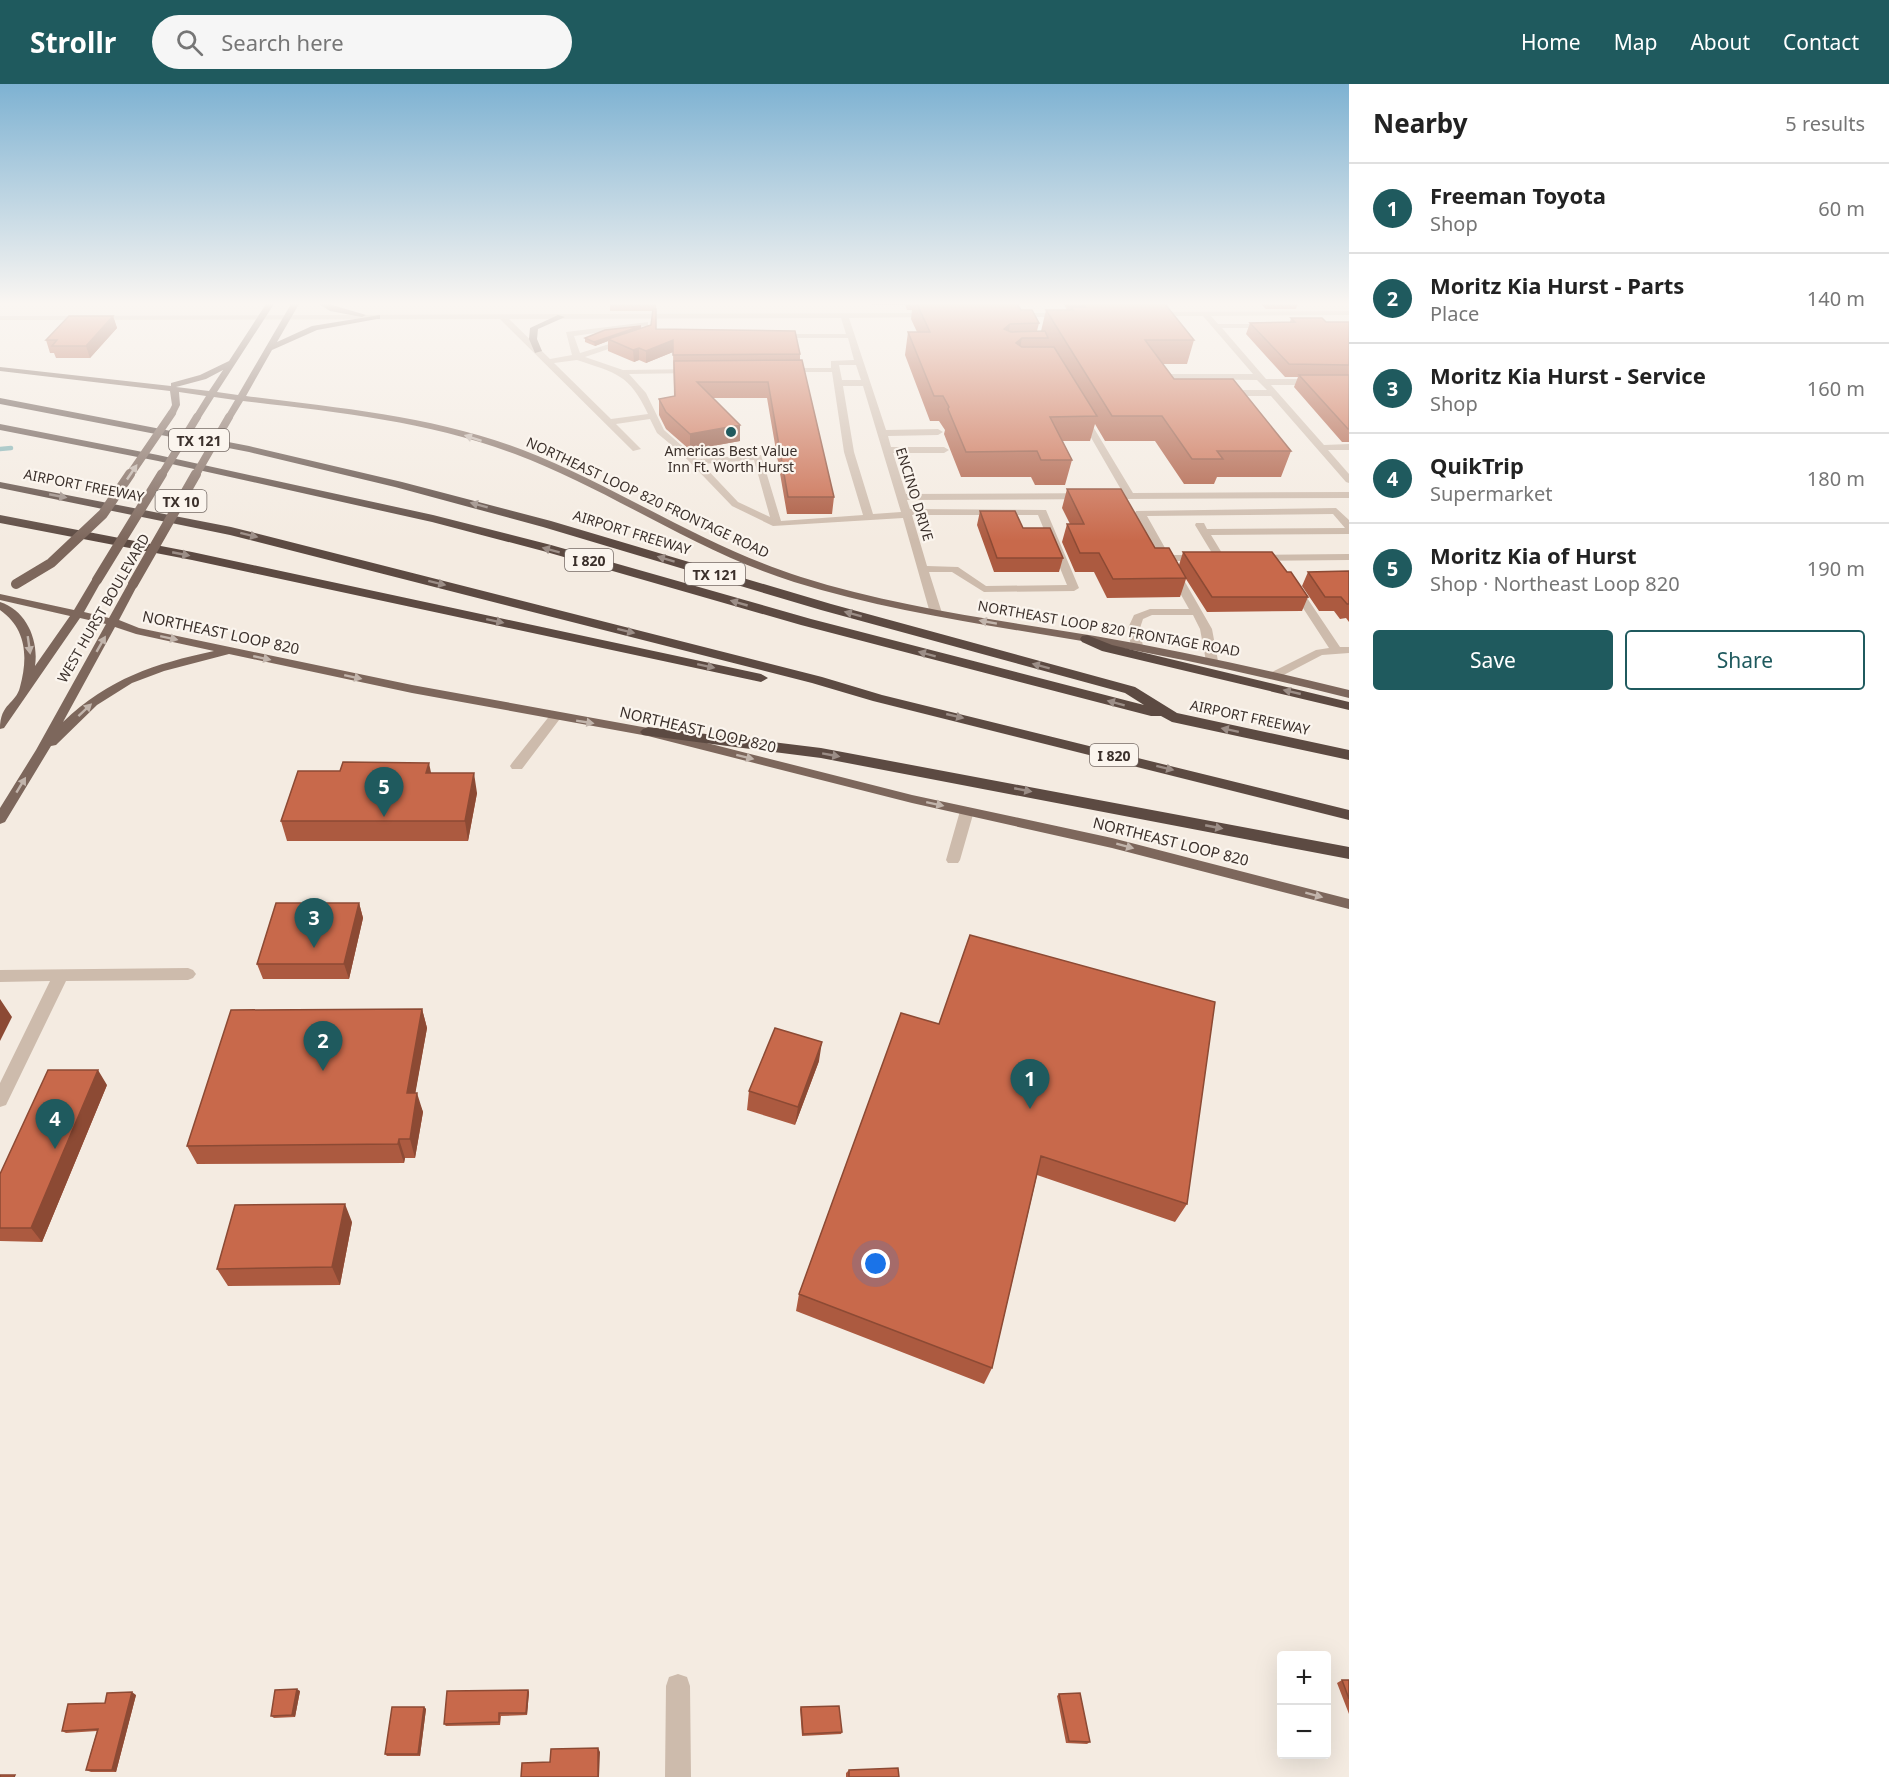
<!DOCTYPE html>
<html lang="en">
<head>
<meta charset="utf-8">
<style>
  :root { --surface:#fff; --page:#f6f6f6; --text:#222; --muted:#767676; --line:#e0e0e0; --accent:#1f5a5e }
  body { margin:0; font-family:"Noto Sans",sans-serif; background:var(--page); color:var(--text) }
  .controls { position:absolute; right:18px; bottom:18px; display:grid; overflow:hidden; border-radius:6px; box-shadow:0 6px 24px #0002 }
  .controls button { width:54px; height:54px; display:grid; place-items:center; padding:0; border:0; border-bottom:2px solid var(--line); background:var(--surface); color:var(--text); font:30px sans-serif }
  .you { position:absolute; left:876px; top:1180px; width:21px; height:21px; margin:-15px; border:4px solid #fff; border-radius:50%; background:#1a73e8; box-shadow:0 0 0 9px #1a73e833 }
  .badge { display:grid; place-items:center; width:39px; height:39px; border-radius:50%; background:var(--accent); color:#fff; font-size:20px; font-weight:700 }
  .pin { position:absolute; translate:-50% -50px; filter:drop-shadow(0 2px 3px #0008) }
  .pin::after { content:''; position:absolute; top:32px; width:21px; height:18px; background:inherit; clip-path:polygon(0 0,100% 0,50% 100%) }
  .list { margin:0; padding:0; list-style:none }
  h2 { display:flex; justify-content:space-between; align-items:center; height:78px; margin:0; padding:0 24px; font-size:26px }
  h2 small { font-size:20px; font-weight:400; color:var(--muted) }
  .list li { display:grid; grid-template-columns:39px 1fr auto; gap:18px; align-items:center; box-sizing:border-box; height:90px; padding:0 24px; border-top:2px solid var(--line) }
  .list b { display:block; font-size:22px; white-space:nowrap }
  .list p { margin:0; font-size:20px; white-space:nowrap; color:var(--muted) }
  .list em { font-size:20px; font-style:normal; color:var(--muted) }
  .actions { display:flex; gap:12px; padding:18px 24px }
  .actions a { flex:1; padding:14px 0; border:2px solid var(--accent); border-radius:6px; text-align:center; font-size:21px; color:var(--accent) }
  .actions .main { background:var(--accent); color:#fff }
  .icon { flex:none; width:33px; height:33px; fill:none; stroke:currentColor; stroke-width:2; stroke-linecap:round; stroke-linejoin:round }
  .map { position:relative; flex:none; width:1349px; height:1693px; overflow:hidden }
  header { display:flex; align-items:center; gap:36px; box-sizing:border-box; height:84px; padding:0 30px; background:var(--accent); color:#fff }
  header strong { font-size:28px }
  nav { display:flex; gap:33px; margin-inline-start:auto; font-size:21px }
  .search { width:420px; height:54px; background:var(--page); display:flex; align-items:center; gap:15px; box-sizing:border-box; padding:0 21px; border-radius:33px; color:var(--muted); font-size:22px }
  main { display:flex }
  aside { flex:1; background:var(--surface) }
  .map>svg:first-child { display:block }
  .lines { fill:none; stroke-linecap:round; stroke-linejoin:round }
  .stream { stroke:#7fb0b2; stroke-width:4.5 }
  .minor { fill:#cdbbac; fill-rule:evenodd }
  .major { fill:#7d675c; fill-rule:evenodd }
  .highway { fill:#5c4a42; fill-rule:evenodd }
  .major-bridge-far1 { stroke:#7d675c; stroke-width:8 }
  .major-bridge { stroke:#7d675c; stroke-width:10 }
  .wall { fill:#ac5a40 }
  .shaded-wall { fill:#8c4a34 }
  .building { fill:#c8694b; stroke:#8c4a34; stroke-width:1.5 }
  .oneway { fill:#c2b5ac }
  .oneway2 { fill:#9c8e87 }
  .poi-dot { fill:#1f5a5e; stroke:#fbf5ee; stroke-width:2 }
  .labels { text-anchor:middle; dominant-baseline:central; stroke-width:4.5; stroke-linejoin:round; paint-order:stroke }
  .shield { fill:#fbf5ee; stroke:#756b66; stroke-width:1.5 }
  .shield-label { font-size:14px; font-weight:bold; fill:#3b302b }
  .far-poi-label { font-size:14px; fill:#3b302b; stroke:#fbf5ee }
  .far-street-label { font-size:14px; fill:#3b302b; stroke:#fbf5ee }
  .street-label { font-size:15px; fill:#3b302b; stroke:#fbf5ee }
</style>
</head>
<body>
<header>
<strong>Strollr</strong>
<div class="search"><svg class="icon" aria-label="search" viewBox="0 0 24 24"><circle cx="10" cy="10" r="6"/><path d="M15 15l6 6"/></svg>Search here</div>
<nav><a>Home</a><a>Map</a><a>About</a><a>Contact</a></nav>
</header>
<main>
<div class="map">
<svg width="1349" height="1693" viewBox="0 0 1349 1693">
  <rect width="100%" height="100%" fill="#f4ebe1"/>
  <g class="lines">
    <path class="stream" d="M0,365l11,-1"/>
    <path class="minor" d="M1349,227v4l-138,1 7,8h53l1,2 -4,2h-46l44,51h83v6h-78l53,60 25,-1v6h-21l21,24v9l-3,-1 -75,-86h-46l-4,-3 4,-3h42l-10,-10 -91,-1v-4l3,-1h84l-50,-58h-48l-4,-2 4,-2z
      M930,229h3v4l-84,1 37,112 52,-1 5,3 -5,3 -50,1 3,11h53l5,3 -5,3h-51l13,41 217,-1 -45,-78 4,-3 4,3 47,78 216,-1v6l-442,2 3,9 136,1 33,78 -5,3 -90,1 -32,-20h-23l13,41 -6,3 -6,-3 -27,-95 -130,8 -41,-20 -51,-53 -24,-20 -7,-14 -34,5 25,25 -8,2 -133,-132 -500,1v-4zM841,234l5,16h-70l-4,2 4,2h72l6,22 -23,1v7h-47l-4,2 4,2h48l12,80 19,63 -82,6 -20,-66 -64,4 -33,-29 -18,-37 -17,-19 65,-1h3v-4l-74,1 -38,-13 44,-15v-4l-49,15 -6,-17 71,-10h3v-4l-82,10 6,23 -22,4 -41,-40zM577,276c39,13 52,14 71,54l-37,5 -57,-56zM839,281h17l5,15h-19zM843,302h20l38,126 -28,2 -19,-62zM754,376l16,57 -32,-15 -36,-38zM912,431h126l29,70 -81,1 -28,-19 -31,-1z
      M1014,229h51l4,2 -4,2h-54v-4z
      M1336,424l13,12v14l-138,1 14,23 -5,3 -5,-3 -20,-33 1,-2h8l3,6 138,-1 -12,-14 -186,2 22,39h32l5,3 -5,3h-28l39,68 6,32 -6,4 -6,-4 -6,-32 -7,-14h-41l-9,4 -3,9 3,19 -6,3 -6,-3 -3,-19 6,-13 16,-6h39l-54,-96 1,-2z
      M1349,470v6l-91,1 -5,-3 5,-3z
      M1295,501l4,1 41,61h9v6l-27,2 -46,24 -4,-1v-6l44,-22 13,-2 -39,-60z
      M555,629l4,1 2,3 -2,3 -37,49h-10l-2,-3 2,-3 39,-49z
      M967,723l7,4 -14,49 -2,3h-10l-2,-3 14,-49z
      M188,884l5,2 3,4 -3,4 -5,2 -122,1 -60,124 -6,2v-24l50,-102 -50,1v-12z
      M678,1590l9,3 3,9 1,91h-26l1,-91 3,-9z"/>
    <path class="major" d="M266,220h8l-57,88 21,3 53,-91h8l-22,38 35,-16 68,-11v4h-3l-60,11 -45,20 -26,46c93,12 188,20 277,54 95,37 180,96 278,127 95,30 196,43 294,59 85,15 170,33 254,54v8c-84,-21 -169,-40 -255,-55 -100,-17 -203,-31 -300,-61 -99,-31 -183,-92 -279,-128 -87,-33 -181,-42 -272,-53l-11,18 -3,1 -4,-3 10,-17 -21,-3 -14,22 -3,1 -4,-3 13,-21 -27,-4 1,13 -5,10 -3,1 -4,-3 4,-8 -2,-14 -170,-20v-4l171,19v-3l29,-8 29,-14zM223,286l-14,21 -33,-4 30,-8z
      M319,220h10l37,11 -4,2 -32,-6z
      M558,231l7,2 -27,12 -1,10 5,12 -7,2 -6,-14 1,-11z
      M97,493l5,3 -18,32 25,6 20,-36h8l1,2 -19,36 20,8 273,57 236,43 264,67 200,43 237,61v10l-237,-61 -200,-45 -264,-67 -236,-43 -183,-39 -65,17 -32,12 -35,22 -41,40 -5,1 -46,76 -5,2v-16l36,-58 70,-126 -26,-6 -76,110 -4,1c0,-26 16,-25 20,-42 8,-29 7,-58 -20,-77v-8c26,8 39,38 35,64l35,-50 -70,-16v-6l74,16 19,-32zM115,543l21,7 78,17c-60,13 -105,27 -151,71z"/>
    <path class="highway" d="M0,314l249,48 153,36 149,39 280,83 304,83 42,26 172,37v10l-177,-38 -11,-6h-10l-350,-91 -258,-74 -111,-29 -274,-61 -158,-31v-6l158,31 275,60 118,30 260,74 333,86 -19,-12 -304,-83 -278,-83 -148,-40 -146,-35 -249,-48z
      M0,398l231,45 591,150 60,18 467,115v10l-476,-119 -61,-18 -582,-148 -230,-47z
      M0,431l192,37 569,122 7,4 -7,4 -569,-122 -192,-37z
      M1087,551l25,10 237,57v8l-247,-59 -20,-9 -2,-3 2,-3z
      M648,643l173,21 528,99v12l-528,-101 -178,-23 -3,-3 3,-3z"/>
    <path class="major-bridge-far1" d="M129,392l43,-63
      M161,392l36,-59
      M195,392l34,-59"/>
    <path class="major-bridge" d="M97,496l65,-106
      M16,500l35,-21 52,-49 27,-40
      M133,500l63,-110"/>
  </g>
  <path class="wall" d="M610,220h46v25l144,25v6l34,137 -2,17h-45l-20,-116h-54l27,43 -50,9 -24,-21 -7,-14v-16l15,-3 -1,-44 -27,11 -7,-3 -5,2 -26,-11v-10l-13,5 -10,-4v-4l56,-12v3l10,-4 2,-14h-43z
    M871,220h146l4,6 18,13 -2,8h4l5,-21h24h-3l-3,-6h101l29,36 -7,24h-25l12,15 117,72 -10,26h-64l-3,7h-30l-29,-43h-50l-10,-17 -5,17h-28l10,19 -7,25h-30l-4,-8h-70l-17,-43 1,-4 -6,-9h-9l-25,-66 3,-23h9l-6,-13 1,-9h-5l-2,-5h-33z
    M1261,220h37l-2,5h-30z
    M113,232l4,12 -27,30h-34l-2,-5h-4l-4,-13z
    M1291,234l35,4h23v120h-7l-48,-55 4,-10h-13l-39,-43 4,-11 40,-1z
    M1067,405l88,59 24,17 4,-13 104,20 21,25 -6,14 -95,1 -21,-33 -6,18 -73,1 -13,-26h-19l-13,-30 5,-18h3l-8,-16z
    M980,427l83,47 -4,14h-65l-17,-47z
    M1349,487v51l-3,-4 -6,1 -6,-8h-15l-17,-25 6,-14z
    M431,689l46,20 -9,48h-181l-6,-20z
    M359,819l4,15 -14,61h-86l-6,-15z
    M422,925l5,19 -12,65 8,19 -8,46h-10l-1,5 -207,1 -10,-18z
    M901,929l286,191 -12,18 -138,-47 -45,193 -8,16 -188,-73 3,-17z
    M819,977l-24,64 -48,-15 2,-19z
    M107,1001l-65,157 -42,-1v-67z
    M352,1138l-12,63 -112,1 -11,-17z
    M1342,1596h7v34l-12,-31z
    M528,1606l1,2 -2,23 -26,1 -1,9 -54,1 -2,-2z
    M300,1607l-5,26 -21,1 -3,-2z
    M1059,1610l31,48 -3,2 -21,-1 -9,-47z
    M136,1611l-20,77h-25l-5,-2 11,-39 -31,2 -4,-2 43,-28z
    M424,1623l2,2 -6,47h-33l-2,-2z
    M801,1623l41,25 -1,2 -39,2 -2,-27z
    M849,1686l50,7h-53v-4z"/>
  <path class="shaded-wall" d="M113,232l4,12 -27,30 -4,-12z
    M1010,240l-4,23 -2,-18z
    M641,242v4l-33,9v2l-13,5 -1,-4z
    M1022,254l-5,24 -1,-19z
    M673,256v12l-27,11v-12z
    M639,264v12l-5,2 -1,-12z
    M740,341v16l-50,9v-16z
    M429,679l4,19 -7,-9z
    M474,689l3,20 -9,48 -3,-20z
    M359,819l4,15 -14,61 -5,-15z
    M0,915l12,18 -12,24z
    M422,925l5,19 -15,84 -5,-19z
    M822,958l-3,19 -24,64 3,-18z
    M98,986l9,15 -65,157 -11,-14z
    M417,1009l6,19 -8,46 -5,-19z
    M399,1055l6,19 -1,5 -6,-19z
    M345,1120l7,18 -12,63 -8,-18z
    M297,1605l3,2 -5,26 -3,-2z
    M528,1606l1,2 -2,23 -1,-2z
    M132,1608l4,3 -20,77 -4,-2z
    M424,1623l2,2 -6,47 -2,-2z
    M598,1664l2,4 -1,25h-1z"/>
  <path class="building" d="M917,220h100l4,6h11l7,13 -29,1 -6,5 7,3 34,-1 3,7h-26l-6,5 6,4h32l43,69 -47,1 22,43h-31l-4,-9 -71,1 -18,-43 1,-2 -6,-11h-9l-26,-64h22z
    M1084,220h81l29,36h-49l29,39h59l58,72h-74l6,8h-31l-30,-43h-50l-66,-106h27l-2,-3h15z
    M653,225h3v20l139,2 5,23 -127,1v-15l-27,11 -7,-3 -6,2 -25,-11 43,-14z
    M69,232h44l-27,30h-34l5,-6h-11z
    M1291,234h31l4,4h23v43l-60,-1 -39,-41 45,-1z
    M641,242l-47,16 -9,-4 20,-8z
    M802,276l32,137h-46l-20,-115h-71l43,43 -50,9 -24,-22 -7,-13 16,-3 -1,-35z
    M1299,291h50v54h-1z
    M1067,405h54l34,59h14l17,30 -73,1 -14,-26h-19l-13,-29h17z
    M980,427h35l8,17h27l13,30h-66z
    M1183,468h89l15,20h4l17,25h-96z
    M1349,487v33h-2l-6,-7h-16l-17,-25z
    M343,678l86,1 -3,10h48l-9,48h-184l17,-50h42z
    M276,819h83l-15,61h-87z
    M970,851l245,67 -28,202 -146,-48 -49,212 -193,-74 102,-281 38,11z
    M422,925l-15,84h10l-7,46h-11l-1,5 -211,2 44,-136z
    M775,944l47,14 -24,65 -49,-16z
    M48,986h50l-67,158h-31v-54z
    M345,1120l-13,63 -115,2 18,-64z
    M1342,1596h7v19z
    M297,1605l-5,26 -21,1 4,-26z
    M528,1606l-2,23h-27v9l-55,2 3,-33z
    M132,1608l-20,78h-26l12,-41 -36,2 6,-27 37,-1 2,-10z
    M1080,1609l10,49 -21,-1 -10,-47z
    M839,1622l3,26 -39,2 -2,-27z
    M392,1623h32l-6,47h-33z
    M598,1664v29h-77l1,-14 28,-1 1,-13z
    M898,1684l1,9h-50v-7z
    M0,1691h15l-1,2h-14z"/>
  <defs><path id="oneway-solid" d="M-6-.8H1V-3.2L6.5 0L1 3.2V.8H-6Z" transform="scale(1.5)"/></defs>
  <g class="oneway">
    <use href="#oneway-solid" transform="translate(473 354) rotate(-162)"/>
    <use href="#oneway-solid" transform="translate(132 388) rotate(-56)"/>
    <use href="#oneway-solid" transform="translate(988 538) rotate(-170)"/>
    <use href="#oneway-solid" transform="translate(169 554) rotate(12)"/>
    <use href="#oneway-solid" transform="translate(101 560) rotate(-60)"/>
    <use href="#oneway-solid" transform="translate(29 561) rotate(82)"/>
    <use href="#oneway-solid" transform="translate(262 574) rotate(12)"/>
    <use href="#oneway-solid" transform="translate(353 593) rotate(12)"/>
    <use href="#oneway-solid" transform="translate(85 626) rotate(-43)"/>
    <use href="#oneway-solid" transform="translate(585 638) rotate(9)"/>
    <use href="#oneway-solid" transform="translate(745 673) rotate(14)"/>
    <use href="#oneway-solid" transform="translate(21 701) rotate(-59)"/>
    <use href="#oneway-solid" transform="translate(935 720) rotate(12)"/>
    <use href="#oneway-solid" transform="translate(1125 762) rotate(15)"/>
    <use href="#oneway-solid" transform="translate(1314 811) rotate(15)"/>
  </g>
  <g class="oneway2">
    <use href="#oneway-solid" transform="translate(58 412) rotate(11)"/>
    <use href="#oneway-solid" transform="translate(479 421) rotate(-165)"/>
    <use href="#oneway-solid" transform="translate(249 451) rotate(14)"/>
    <use href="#oneway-solid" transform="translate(551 466) rotate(-165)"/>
    <use href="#oneway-solid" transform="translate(181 470) rotate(11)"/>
    <use href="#oneway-solid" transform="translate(666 475) rotate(-163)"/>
    <use href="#oneway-solid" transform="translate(437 499) rotate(14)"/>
    <use href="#oneway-solid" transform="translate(739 519) rotate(-164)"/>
    <use href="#oneway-solid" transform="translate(853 530) rotate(-165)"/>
    <use href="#oneway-solid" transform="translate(495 537) rotate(12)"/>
    <use href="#oneway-solid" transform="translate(626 547) rotate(14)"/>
    <use href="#oneway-solid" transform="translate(927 570) rotate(-165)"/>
    <use href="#oneway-solid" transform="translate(706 582) rotate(12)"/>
    <use href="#oneway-solid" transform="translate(1041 582) rotate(-165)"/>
    <use href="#oneway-solid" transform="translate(1292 608) rotate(-167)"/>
    <use href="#oneway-solid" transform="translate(1116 619) rotate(-165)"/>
    <use href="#oneway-solid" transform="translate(955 632) rotate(13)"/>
    <use href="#oneway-solid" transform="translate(1230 646) rotate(-168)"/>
    <use href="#oneway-solid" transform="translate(831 671) rotate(10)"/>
    <use href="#oneway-solid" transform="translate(1165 684) rotate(14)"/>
    <use href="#oneway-solid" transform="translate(1023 706) rotate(11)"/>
    <use href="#oneway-solid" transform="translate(1214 743) rotate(11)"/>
  </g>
  <linearGradient id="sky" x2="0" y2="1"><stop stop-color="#7eb2d2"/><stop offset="0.48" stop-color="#faf6f2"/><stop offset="1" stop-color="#faf6f2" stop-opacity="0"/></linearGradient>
  <rect width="1349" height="457" fill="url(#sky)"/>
  <circle class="poi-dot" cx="731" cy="348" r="6"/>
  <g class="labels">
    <g class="shield">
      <rect x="169" y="345" width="60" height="22" rx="4.5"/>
      <rect x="155.5" y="406" width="51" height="22" rx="4.5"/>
      <rect x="565" y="465" width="48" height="22" rx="4.5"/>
      <rect x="685" y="479" width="60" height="22" rx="4.5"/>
      <rect x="1090" y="660" width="48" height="22" rx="4.5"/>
    </g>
    <g class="shield-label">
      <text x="199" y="356">TX 121</text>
      <text x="181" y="417">TX 10</text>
      <text x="589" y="476">I 820</text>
      <text x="715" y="490">TX 121</text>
      <text x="1114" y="671">I 820</text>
    </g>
    <g class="far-poi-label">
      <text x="731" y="366">Americas Best Value<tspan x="731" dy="16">Inn Ft. Worth Hurst</tspan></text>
    </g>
    <g class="far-street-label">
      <text transform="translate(84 401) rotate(11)">AIRPORT FREEWAY</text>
      <text transform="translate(915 410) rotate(73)">ENCINO DRIVE</text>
      <text transform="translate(648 413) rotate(25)">NORTHEAST LOOP 820 FRONTAGE ROAD</text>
      <text transform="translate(632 448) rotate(17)">AIRPORT FREEWAY</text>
      <text transform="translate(103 524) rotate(-60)">WEST HURST BOULEVARD</text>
      <text transform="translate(1109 544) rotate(10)">NORTHEAST LOOP 820 FRONTAGE ROAD</text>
      <text transform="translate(1250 633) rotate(12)">AIRPORT FREEWAY</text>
    </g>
    <g class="street-label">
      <text transform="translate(221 548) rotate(12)">NORTHEAST LOOP 820</text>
      <text transform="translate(698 645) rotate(13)">NORTHEAST LOOP 820</text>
      <text transform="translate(1171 757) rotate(14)">NORTHEAST LOOP 820</text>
    </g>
  </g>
</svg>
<div class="controls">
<button>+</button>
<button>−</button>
</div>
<div class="you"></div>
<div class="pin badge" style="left:1030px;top:1025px">1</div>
<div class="pin badge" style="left:323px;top:987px">2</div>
<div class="pin badge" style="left:314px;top:864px">3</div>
<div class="pin badge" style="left:55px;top:1065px">4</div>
<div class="pin badge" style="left:384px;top:733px">5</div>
</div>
<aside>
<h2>Nearby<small>5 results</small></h2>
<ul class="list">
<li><span class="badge">1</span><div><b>Freeman Toyota</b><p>Shop</p></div><em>60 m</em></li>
<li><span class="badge">2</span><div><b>Moritz Kia Hurst - Parts</b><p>Place</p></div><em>140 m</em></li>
<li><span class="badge">3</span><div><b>Moritz Kia Hurst - Service</b><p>Shop</p></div><em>160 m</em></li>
<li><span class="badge">4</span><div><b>QuikTrip</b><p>Supermarket</p></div><em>180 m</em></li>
<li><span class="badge">5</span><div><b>Moritz Kia of Hurst</b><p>Shop · Northeast Loop 820</p></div><em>190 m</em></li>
</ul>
<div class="actions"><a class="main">Save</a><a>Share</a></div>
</aside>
</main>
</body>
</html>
